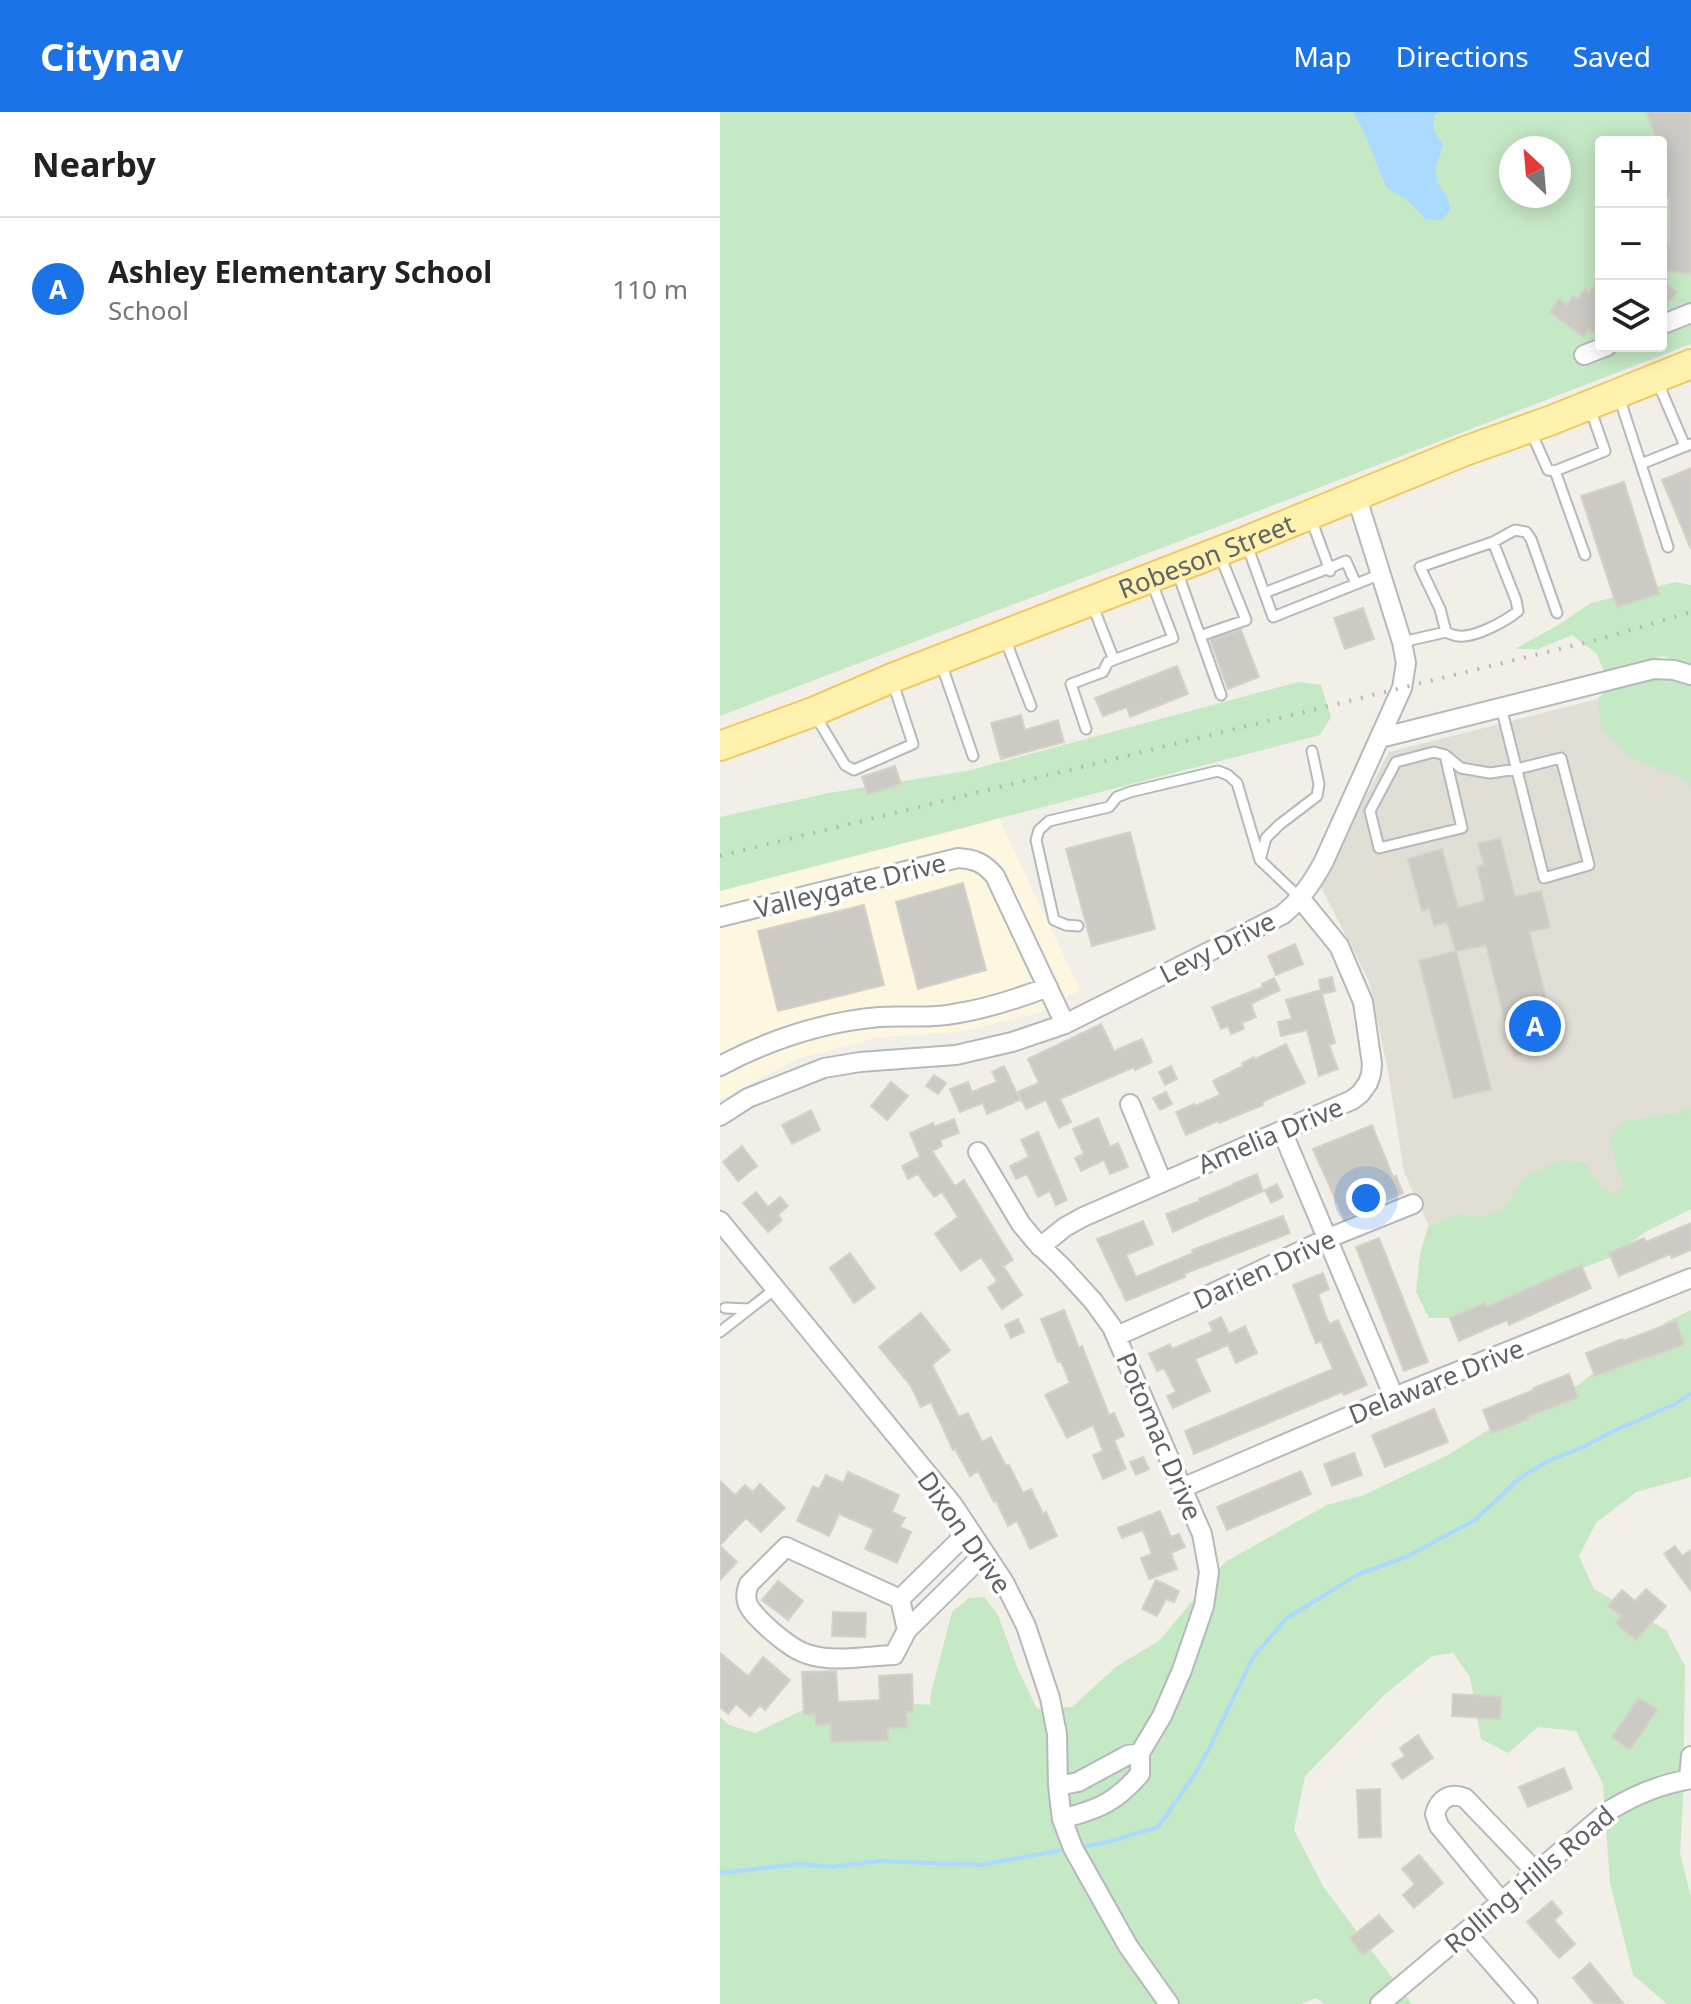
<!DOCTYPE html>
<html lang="en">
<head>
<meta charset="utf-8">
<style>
  :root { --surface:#fff; --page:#f2f2f2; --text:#222; --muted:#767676; --line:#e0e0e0; --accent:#1a73e8 }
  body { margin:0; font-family:"Noto Sans",sans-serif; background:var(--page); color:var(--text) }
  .controls { position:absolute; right:24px; top:24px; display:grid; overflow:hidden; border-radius:8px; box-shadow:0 4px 20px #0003 }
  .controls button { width:72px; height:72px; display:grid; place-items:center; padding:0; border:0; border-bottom:2px solid var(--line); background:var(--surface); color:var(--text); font:40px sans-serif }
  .compass { position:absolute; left:779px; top:24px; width:72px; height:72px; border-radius:50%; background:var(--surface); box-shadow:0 4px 20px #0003; rotate:334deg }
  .you { position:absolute; left:646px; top:1086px; width:28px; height:28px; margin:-20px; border:6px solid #fff; border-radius:50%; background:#1a73e8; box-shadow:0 0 0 12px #1a73e833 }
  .badge { display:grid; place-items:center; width:52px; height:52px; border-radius:50%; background:var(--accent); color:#fff; font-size:26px; font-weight:700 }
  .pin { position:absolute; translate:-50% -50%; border:4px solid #fff; box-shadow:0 2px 8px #0006 }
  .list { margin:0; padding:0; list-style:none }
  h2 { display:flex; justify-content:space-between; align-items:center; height:104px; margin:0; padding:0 32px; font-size:34px }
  h2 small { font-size:26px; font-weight:400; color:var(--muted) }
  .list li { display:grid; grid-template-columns:52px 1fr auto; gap:24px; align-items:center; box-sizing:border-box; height:144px; padding:0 32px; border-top:2px solid var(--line) }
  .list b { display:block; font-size:30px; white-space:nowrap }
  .list p { margin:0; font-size:26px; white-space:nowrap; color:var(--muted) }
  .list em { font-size:26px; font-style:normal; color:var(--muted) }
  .icon { flex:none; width:44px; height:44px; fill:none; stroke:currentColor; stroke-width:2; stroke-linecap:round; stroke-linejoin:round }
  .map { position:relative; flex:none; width:971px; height:1892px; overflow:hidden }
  header { display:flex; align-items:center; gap:48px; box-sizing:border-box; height:112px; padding:0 40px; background:var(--accent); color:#fff }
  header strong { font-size:38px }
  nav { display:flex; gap:44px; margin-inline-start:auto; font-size:28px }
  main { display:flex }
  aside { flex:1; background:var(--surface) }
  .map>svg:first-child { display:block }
  .commercial { fill:#fef7e0 }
  .education { fill:#e1ded6 }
  .green { fill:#c5e8c5; fill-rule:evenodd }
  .water { fill:#aadaff }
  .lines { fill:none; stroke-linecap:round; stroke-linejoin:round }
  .stream { stroke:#aadaff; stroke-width:4 }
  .building { fill:#cccac5; stroke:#d6d1c6; stroke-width:2 }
  .service-casing { stroke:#b5b8bc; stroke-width:13 }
  .minor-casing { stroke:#b5b8bc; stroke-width:22 }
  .primary-casing { stroke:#f2c960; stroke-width:32 }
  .service { stroke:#fff; stroke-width:9 }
  .minor { stroke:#fff; stroke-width:18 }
  .primary { stroke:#fff2af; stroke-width:28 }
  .rail { stroke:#b6b7b8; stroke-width:4; stroke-dasharray:2 10; stroke-linecap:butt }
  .labels { text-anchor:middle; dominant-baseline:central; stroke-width:7; stroke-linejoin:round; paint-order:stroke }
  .street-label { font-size:26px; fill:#5f6368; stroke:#fff }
</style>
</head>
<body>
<header>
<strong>Citynav</strong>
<nav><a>Map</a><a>Directions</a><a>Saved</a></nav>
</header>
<main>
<aside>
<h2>Nearby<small></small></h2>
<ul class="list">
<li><span class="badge">A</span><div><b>Ashley Elementary School</b><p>School</p></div><em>110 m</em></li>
</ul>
</aside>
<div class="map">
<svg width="971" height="1892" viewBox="0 0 971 1892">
  <rect width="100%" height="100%" fill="#f1efe8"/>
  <path class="commercial" d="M279,707l81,171 -44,24 -76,18 -81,5 -82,22 -77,41v-209z"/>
  <path class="education" d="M897,582l74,56v428l-241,94 -46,-100 -16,-101 -19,-90 -49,-96 69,-133z"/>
  <path class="green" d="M0,0h971v232l-469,181 -502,191zM881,30h60v204h-60zM791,36h48v48h-48z
    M956,470l15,3v80l-29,-9 -58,16 -7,-18 -25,-19 -34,14h-23l43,-24 33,-22z
    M924,566l45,3 2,2v104l-6,-8 -54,-21 -30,-31 -3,-29 12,-10z
    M578,570l23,3 10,32 -11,18 -600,156v-74l109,-24 138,-22z
    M971,996v101l-44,22 -36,26 -155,61h-27l-13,-26 4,-38 8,-27 30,-13 27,3 20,-10 21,-32 37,-15 22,3 16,24 15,7 7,-8 -13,-47 14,-18 54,-8z
    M971,1198v167l-55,15 -40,31 -17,33 15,33 72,41 19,36 -2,135 -3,52 11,44v107h-24l-34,-29 -23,-92 -7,-99 -27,-53 -38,-4 -30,26 -27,-14 -11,-62 -17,-24 -21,3 -48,39 -79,81 -11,54 30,58 88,116h-87l-10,-6 -14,6h-581v-287l9,8 26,8 50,-24 112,-5 13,1 1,-12 21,-81 17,-14 15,-1 14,18 19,52 20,42 35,-2 45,-41 42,-25 66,-79 102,-57 37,-10 84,-40 43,-27 83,-40 58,-44 36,-23z"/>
  <path class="water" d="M633,0h86l-5,3 -1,14 10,15 -8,25 3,15 8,11 5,14 -8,11 -17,-1 -20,-20 -19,-11 -25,-60z"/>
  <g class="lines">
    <path class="stream" d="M360,1735l24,-4 54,-16 33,-47 17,-29 45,-94 34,-39 72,-44 47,-17 69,-37 45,-42 28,-17 36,-14 23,-13 68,-30 16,-10
      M0,1761l78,-9 34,3 47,-6 102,4 86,-16"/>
  </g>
  <path class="building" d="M926,0h45v162l-30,-4 1,-28h7l1,-43 -5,-3 -1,-13 -3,-8v-33h-3z
    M881,165v46l-8,10 -5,-4 -5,7 -33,-24 9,-13 8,6 6,-9 5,3 7,-10 4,4z
    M941,168l16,12 -16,20z
    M971,356v81l-29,-69z
    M904,370l35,112 -42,13 -36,-111z
    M643,496l11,31 -29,10 -11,-31z
    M521,518l18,47 -31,12 -18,-49z
    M457,554l11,28 -58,23 -3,-10 -24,9 -8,-18z
    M301,603l4,15 33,-10 6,22 -63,17 -10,-36z
    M175,654l6,18 -33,10 -6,-17z
    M410,720l25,97 -63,17 -26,-97z
    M780,726l15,59 26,-6 9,36 -21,5 29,113 -44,11 -28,-111 -30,6 -9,-29 -13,4 -5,-18 -7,3 -14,-52 34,-10 16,59 27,-7 -8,-34 7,-2 -6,-21z
    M243,771l23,87 -68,19 -22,-87z
    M144,793l20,80 -106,26 -20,-80z
    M575,832l8,20 -27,11 -8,-19z
    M736,839l35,138 -37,9 -35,-137z
    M612,865l3,14 -13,3 13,49 -6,2 9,24 -19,7 -12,-46 -26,6 -3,-14 14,-3 -6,-19 35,-10 -2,-10z
    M554,866l6,12 -29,14 5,13 -14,6 2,6 -13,5 -3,-8 -7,3 -9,-22 51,-20 -1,-3z
    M381,912l13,27 28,-12 10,23 -17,8 -1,-3 -74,32 11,23 -12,6 -13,-28 -20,9 -8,-17 21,-9 -11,-24z
    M566,932l19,39 -43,19 1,3 -44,18 -1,-2 -32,14 -10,-23 18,-8 1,2 25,-11 -7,-14 30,-15 -1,-3 12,-6 1,2z
    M284,954l16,34 -33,14 -4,-11 -23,9 -10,-23 18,-7 4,10 25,-10 -5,-10z
    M451,954l6,13 -12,6 -6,-13z
    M214,963l12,8 -8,11 -12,-8z
    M171,970l17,14 -21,24 -16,-14z
    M446,980l6,12 -12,6 -7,-12z
    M91,998l9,20 -28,14 -10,-19z
    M378,1006l12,29 8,-4 10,24 -18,7 -6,-14 -23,11 -6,-13 9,-4 -11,-25z
    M234,1007l5,14 -19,7 2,6 -10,5 23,35 9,-6 49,80 -10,6 19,29 -20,14 -14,-21 9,-7 -16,-24 -20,14 -26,-37 23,-17 -16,-25 -8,5 -16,-23 -10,5 -6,-13 18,-9 -10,-24 23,-10 1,4z
    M652,1013l21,52 3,-1 7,17 -59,26 -31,-70z
    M318,1020l29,68 -11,5 -6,-14 -12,6 -11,-23 -11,5 -6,-13 19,-9 -8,-17z
    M22,1034l15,20 -19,15 -15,-19z
    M537,1062l6,17 -90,41 -7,-18 34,-13 -1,-2 34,-14v-1z
    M557,1072l6,13 -12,6 -6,-13z
    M36,1080l12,15 12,-10 8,9 -10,9 4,5 -14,12 -25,-29z
    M563,1104l7,17 -106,41 1,3 -59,24 -29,-62 46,-18 10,23 -27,11 10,22 57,-24 -1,-3z
    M971,1111v27l-19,8 -2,-4 -51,22 -10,-23 35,-15 2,4z
    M659,1126l49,124 -24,9 -48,-124z
    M130,1141l25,35 -21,15 -24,-35z
    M861,1153l10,23 -82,37 -2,-5 -48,21 -9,-23 35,-15 2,4z
    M603,1161l6,16 -11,5 11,30 9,-4 29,65 -23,10 -2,-3 -148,62 -9,-23 148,-62 -12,-28 -5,2 -23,-58z
    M344,1198l15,38 3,-2 27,69 5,-2 10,23 -10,4 12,29 -23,10 -10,-24 10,-4 -10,-26 -26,13 -22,-43 25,-12 -9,-22 -3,1 -17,-43z
    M201,1201l29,37 -18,15 27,52 9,-4 14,29 9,-5 15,29 3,-1 14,28 8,-4 12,25 3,-2 11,24 -27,13 -13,-28 -9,5 -12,-26 -2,2 -16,-31 -8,5 -15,-27 -2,1 -22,-48 -10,5 -10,-21 -32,-39z
    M501,1205l8,17 16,-8 12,27 -21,10 -8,-18 -33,14 15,32 -37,17 -6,-12 9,-4 -12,-24 -7,3 -8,-17 21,-10 2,5 41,-18 -4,-8z
    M298,1207l6,13 -13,6 -6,-13z
    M956,1209l8,23 -36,14v-2l-53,20 -9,-23 36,-14 1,2z
    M849,1262l9,23 -51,20 1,2 -36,14 -9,-23 51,-20 -1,-2z
    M714,1297l14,33 -63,25 -13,-32z
    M634,1341l8,22 -30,11 -8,-22z
    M423,1345l6,12 -13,6 -6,-13z
    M581,1359l10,23 -84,36 -10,-23z
    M128,1360l51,23 -7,17 13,6 -5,9 11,5 -14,31 -32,-14 9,-20 -35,-15 -10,22 -32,-15 16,-35 6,3 7,-14 17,8z
    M0,1369l15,14 10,-10 8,7 7,-8 25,24 -24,24 -15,-14 -26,27z
    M440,1399l11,26 8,-3 6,13 -14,6 6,16 -28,10 -8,-21 11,-4 -9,-24 -21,8 -4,-10z
    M0,1434l17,16 -17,18z
    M955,1434l7,10 9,-6v41l-27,-37z
    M436,1468l23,11 -5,11 -8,-3 -9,17 -15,-7z
    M58,1469l25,20 -15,19 -26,-20z
    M926,1477l20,17 -30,34 -20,-17 5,-7 -13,-10 14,-16 13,11z
    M113,1500l33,1 -1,24 -33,-1z
    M0,1541l28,23 15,-19 27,23 -25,30 -5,-5 -10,11 -14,-12 -8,10 -8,-7z
    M116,1559l2,31 42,-2 -1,-24 33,-2 1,38h-7l1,15 -19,1v12l-57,2 -1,-18 -14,1 -1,-11 -11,1 -2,-43z
    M733,1582l48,3 -1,22 -48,-3z
    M919,1586l18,12 -27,40 -18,-13z
    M698,1623l15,23 -31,21 -10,-15 13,-8 -5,-8z
    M844,1656l8,21 -44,18 -9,-20z
    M660,1677l1,48 -22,1 -2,-48z
    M699,1743l24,28 -29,25 -11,-13 12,-11 -13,-15z
    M832,1789l10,12 -8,7 21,24 -16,14 -32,-36z
    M659,1803l14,16 -30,24 -13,-17z
    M870,1851l34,41h-29l-22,-26z"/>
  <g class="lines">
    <g class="service-casing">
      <path id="service" d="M938,271l27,63
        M899,285l49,150
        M811,320l17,38 7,1
        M921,352l50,-20
        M527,433l26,72 108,-43
        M865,443l-30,-84 50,-20 -15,-43
        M457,459l44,124
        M610,459l-1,-3 17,-7 10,23
        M544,481l65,-25 -18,-49
        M372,492l22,56
        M726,520c4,2 8,4 13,4 16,2 47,-15 59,-25l-2,-11 -23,-58
        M480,524l46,-16 -27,-67
        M285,527l26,67
        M682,530l44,-10 -6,-23 -20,-42 73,-25 22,-12 11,2 5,7 26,74
        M221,551l32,93
        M95,603l30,50 9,5 59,-26 -20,-61
        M366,617l-15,-45 32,-12 5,-10 65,-24 -21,-55
        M725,643l17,73 -83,20 -9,-37 26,-49 38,-10 11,3 16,13 29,5 27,-4 44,-11 28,107 -45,13 -43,-171
        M540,748l6,-22 13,-13 38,-29 2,-12 -7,-33
        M358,814l-12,-1 -12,-5 -18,-80 3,-10 10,-9 60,-14 8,-10 13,-5 88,-21 10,4 9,8 23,77 40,38
        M5,1196l24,1
        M0,1220l55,-43"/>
    </g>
    <g class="minor-casing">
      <path id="minor" d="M941,213l30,-12
        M864,243l23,-9
        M660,626l274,-69 20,1 17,5
        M0,805l238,-59c17,1 26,5 37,18l70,148
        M0,954c49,-26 103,-44 159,-49 24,-2 50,2 74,-3 33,-5 64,-15 95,-27
        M410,992l32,78
        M0,1004l28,-18 76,-30 36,-6 96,-7 56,-13 53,-18 217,-109c19,-15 31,-33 42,-54l78,-173 4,-25 -4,-21 -46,-147
        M562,1019l112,266
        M258,1040l43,72 15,18 26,25 31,34 19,26 90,207 7,38 -5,34 -22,64 -20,46 -22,37
        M0,1109l233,284 51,77 22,44 24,72 7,36 1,52 4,33 11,29 55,98 41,58
        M320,1135l25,-20 18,-10 269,-117 8,-6 8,-11 3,-9 1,-10 -9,-62 -24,-56 -39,-48
        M397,1224l94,-42 115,-55 87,-35
        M462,1376l212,-91 297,-119
        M180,1487l69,-68
        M187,1518l-7,-31 -114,-52 -37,37c-7,17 0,25 12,37 11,11 32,29 46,33 27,9 59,2 87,1l13,-25 78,-77
        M969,1667l2,-23
        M338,1674l20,-4 50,-27 12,-2v21c-25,29 -42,35 -78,45
        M781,1789l-62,-75 -4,-12c4,-15 15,-22 30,-16l71,74
        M745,1820l63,72
        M660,1892l230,-194c26,-16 51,-26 81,-31"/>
    </g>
    <g class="primary-casing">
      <g id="primary">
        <path id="s1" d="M0,634l93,-34 79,-34 354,-137 219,-90 87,-31 139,-56"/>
      </g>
    </g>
    <use href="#service" class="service"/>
    <use href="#minor" class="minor"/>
    <use href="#primary" class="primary"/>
    <path class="rail" d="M0,744l880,-217 91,-27"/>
  </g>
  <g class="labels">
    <g class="street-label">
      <text stroke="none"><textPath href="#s1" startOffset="522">Robeson Street</textPath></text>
      <text transform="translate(130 773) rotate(-14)">Valleygate Drive</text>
      <text transform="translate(497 835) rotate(-27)">Levy Drive</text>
      <text transform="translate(550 1023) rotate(-23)">Amelia Drive</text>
      <text transform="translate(544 1157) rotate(-25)">Darien Drive</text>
      <text transform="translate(716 1269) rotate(-22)">Delaware Drive</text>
      <text transform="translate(440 1324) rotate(67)">Potomac Drive</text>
      <text transform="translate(245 1420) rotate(55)">Dixon Drive</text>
      <text transform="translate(809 1767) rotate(-40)">Rolling Hills Road</text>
    </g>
  </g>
</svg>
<div class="controls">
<button>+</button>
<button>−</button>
<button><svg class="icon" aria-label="layers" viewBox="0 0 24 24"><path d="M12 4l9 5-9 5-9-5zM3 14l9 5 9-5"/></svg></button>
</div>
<svg class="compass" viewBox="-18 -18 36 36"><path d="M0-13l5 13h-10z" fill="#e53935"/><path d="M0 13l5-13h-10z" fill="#767676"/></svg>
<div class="you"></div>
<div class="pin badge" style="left:815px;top:914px">A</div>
</div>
</main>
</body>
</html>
